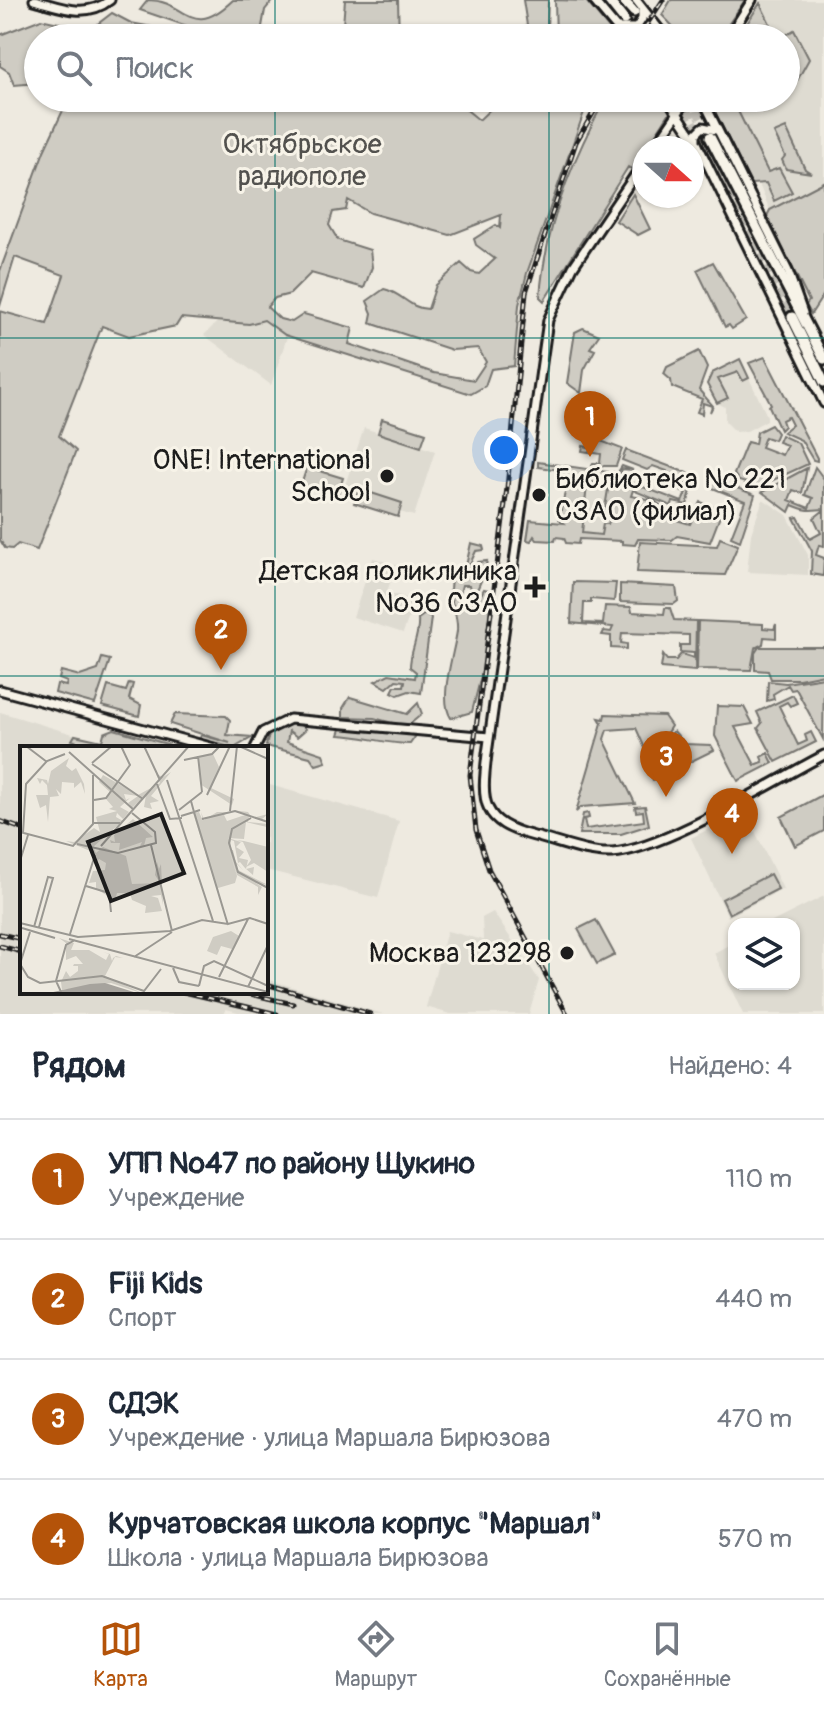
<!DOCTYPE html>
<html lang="ru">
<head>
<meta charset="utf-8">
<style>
  :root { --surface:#fff; --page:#f6f6f7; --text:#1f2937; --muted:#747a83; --line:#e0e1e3; --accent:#b45309 }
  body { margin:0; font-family:Pangolin,sans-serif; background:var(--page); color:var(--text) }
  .controls { position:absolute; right:24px; bottom:24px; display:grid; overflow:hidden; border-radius:16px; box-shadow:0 2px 6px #0004 }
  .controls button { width:72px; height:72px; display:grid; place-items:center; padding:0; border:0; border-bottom:2px solid var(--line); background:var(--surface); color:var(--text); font:40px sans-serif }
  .compass { position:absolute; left:632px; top:136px; width:72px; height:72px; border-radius:50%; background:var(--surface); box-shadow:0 2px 6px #0004; rotate:111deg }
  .you { position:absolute; left:504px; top:450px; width:28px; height:28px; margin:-20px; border:6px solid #fff; border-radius:50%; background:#1a73e8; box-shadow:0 0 0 12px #1a73e833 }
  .badge { display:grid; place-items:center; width:52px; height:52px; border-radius:50%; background:var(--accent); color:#fff; font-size:26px; font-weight:700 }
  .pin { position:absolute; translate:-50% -66px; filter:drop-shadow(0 2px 4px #0008) }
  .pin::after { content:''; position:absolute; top:42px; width:28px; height:24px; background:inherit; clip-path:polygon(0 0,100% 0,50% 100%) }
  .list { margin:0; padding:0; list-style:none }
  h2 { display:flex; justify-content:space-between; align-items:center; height:104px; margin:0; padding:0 32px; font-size:34px }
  h2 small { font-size:26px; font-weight:400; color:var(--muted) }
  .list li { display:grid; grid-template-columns:52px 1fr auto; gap:24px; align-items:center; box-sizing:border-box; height:120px; padding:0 32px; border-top:2px solid var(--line) }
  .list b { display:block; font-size:30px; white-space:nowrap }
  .list p { margin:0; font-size:26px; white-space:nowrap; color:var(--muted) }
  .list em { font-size:26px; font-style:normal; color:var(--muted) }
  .icon { flex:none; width:44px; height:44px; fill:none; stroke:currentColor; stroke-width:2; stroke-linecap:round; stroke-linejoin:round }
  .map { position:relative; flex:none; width:824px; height:1014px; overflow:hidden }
  .search { position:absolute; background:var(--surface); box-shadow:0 2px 6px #0004; left:24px; right:24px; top:24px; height:88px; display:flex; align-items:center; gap:20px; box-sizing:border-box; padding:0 28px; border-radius:44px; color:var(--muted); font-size:30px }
  .sheet { height:584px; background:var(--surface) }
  nav { display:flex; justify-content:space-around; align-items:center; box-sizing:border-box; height:112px; border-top:2px solid var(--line); background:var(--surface); font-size:22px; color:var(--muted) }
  nav a { display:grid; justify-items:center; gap:4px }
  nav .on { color:var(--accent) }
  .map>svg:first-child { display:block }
  .built { fill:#dedbd1 }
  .green { fill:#cfccc3; stroke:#767470; stroke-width:2; fill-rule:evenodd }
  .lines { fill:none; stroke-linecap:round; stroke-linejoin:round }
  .major-tunnel { stroke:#c4c1b9; stroke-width:9; stroke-dasharray:9 4.5; stroke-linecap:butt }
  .minor-casing { stroke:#1c1c1c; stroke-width:13 }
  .major-casing { stroke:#1c1c1c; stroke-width:15 }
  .minor { stroke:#f7f3e8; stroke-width:7 }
  .major { stroke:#f7f3e8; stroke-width:9 }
  .rail-casing { stroke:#1c1c1c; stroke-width:5 }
  .rail { stroke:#f7f3e8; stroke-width:2; stroke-dasharray:6; stroke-linecap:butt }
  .grid { fill:none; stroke:#0f766e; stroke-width:2; stroke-opacity:0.55 }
  .poi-dot { fill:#1c1c1c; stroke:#f7f3e8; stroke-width:3 }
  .labels { text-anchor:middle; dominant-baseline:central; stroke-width:6; stroke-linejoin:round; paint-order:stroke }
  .park-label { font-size:28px; fill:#52514e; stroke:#f7f3e8 }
  .poi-label { font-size:28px; fill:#1c1c1c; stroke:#f7f3e8; text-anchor:end }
  .inset-road { fill:none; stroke:#9a9892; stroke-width:2 }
  .view { fill:#1c1c1c; fill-opacity:0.15; stroke:#1c1c1c; stroke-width:4 }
  .inset-edge { fill:none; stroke:#1c1c1c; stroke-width:4 }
</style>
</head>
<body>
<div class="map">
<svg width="824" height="1014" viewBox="0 0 824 1014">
  <rect width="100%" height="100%" fill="#eeeae0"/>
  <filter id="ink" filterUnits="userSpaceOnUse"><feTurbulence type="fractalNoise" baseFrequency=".0125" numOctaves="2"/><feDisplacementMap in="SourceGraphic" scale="16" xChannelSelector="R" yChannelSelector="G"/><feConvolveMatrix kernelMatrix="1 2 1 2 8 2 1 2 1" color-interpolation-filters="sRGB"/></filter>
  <g filter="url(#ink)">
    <path class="built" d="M762,0h62v290l-57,-74 4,-3 -13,-31 -7,2 -43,-86h78v-60h-48z
      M264,320l24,14 -17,51 -67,-50 13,-13 32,2z
      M740,359l27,57v4l-20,11 -11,1 -11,-11v-14l-8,-4 -10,-19 5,-11z
      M364,428l71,23 -21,65 -14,-4 2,-9 -57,-18z
      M568,478l40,3 20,8 -6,50 -51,-5z
      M763,499l24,16 21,40v20l-61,-3 4,-38z
      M373,558l23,7 -9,27 28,9 -12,32 -50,-16z
      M0,712l119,36h-97v244l233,1 11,-1v-13l117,35h-137l-20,-5 -2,5h-224z
      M266,784l133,37 -21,77 -112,-28z
      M745,811l38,78 -55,28 -37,-79z
      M824,896v118h-81l-29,-61 20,-11v42h60v-60h-26z
      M493,912l46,68 -10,34h-79l-24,-7 21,-76 36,9 -1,-22z"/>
    <path class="green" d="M148,0c39,0 42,41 85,0h40l-8,10 -5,28h-6l-64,-11 -50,-17z
      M345,0h53l1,38h-57z
      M523,0h25l-1,31 -11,-2 -4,9h-3z
      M555,0l31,1 31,37h-61z
      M671,0h74l-26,38h-35l-22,-23z
      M760,3l14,29 -9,6h-27z
      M112,13l19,10 79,15h-172v45l-24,2 -5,-13 -9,-6v-31l41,-16 26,6 28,1z
      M794,30l15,29 -11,20 -12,-23v-18h-5z
      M61,98h376l4,4 11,-4 27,22 23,-22 23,3 7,-3h57l-62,175 -8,32 -5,61 -23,3 -6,17 -14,8 -186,-59 -21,-15 -15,4 -68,-6 -5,8 -47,10 -27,-10 -43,110 17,15 -39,99 -19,-6 -6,5 -7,-1 -5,-8v-229l47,13 17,-49 -49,-18 -15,49v-35l44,-120 22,-47zM348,200l22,13 80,22 51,-20 -1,13 -4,-3 -22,14 2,6 19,14 -16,15 -8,-2 -10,-9 -25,22 -8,24c-18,0 -26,-16 -44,-20l-17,12 5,12 -2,10 82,27 26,-2 8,14 -12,18 -40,-7 -85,-29 4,-16 -49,-14 -12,8 -12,-3 -13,-12 8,-9 15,-4 21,-21 53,15 8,-21 -2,-17 -32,-10 -9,-15 4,-13 13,-2z
      M606,98h57l7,14 -37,58 -5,-3 -84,134 -4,-4c5,-70 32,-138 66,-199z
      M708,98h37l-10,7 33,67 11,-4 13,24 -18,9 -8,-18 -15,1z
      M786,128l19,41 6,4 -25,-4 -4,-9 3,-4 -11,-23z
      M824,182v112l-13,20 -5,-9 3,-4 -42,-85 3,-6z
      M633,194l17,35 -12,6 -22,-14z
      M713,262l33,58 -14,9 -3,-4 -4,2 -28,-57z
      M583,328l16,7 -9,13 5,2 -11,20 -3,23 -14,-10 8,-51z
      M699,351l8,17 -8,22 14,16 -3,6 2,-6 -9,-3 -1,11 -5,-2 5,-13 -30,-12 -1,-7 -7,-6 3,-7z
      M765,357l52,101v3l-4,-1 -12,-20 -18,-8 9,-7 -4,-8 -6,3 2,6 -4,4 -11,-24 2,-2 -22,-41z
      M740,359l9,19 -6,3 -5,-9 -20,7 10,19 -11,5 -10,-19 5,-11z
      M382,419l44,14 -5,14 -43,-14z
      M771,425l6,8 -3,7 -9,-3 -4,10 21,8 5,-10 -9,-3 3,-7 17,8 10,21 -50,23 -19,-6 -5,-7 13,-32 8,2 2,-12z
      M585,435l37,14 -6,17h-24l1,-3h7l1,-9 -19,-3 1,-5 6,1 1,-7 -6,-1z
      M626,450l72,27 -4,10 -25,-9 -2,-7 -14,-5 -6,4 -25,-10z
      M538,462l70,10 -2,12 -17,-2 -2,3 -5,48 19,2 2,-11h5l2,-6 -6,-5 7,-41h7l4,-6 11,4 -11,-1 -3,9 63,24 4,-9 -5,-2 1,-3 9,3 -4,14 -14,-3 -2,4 -38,-16 -2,6 22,4 17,12v6l20,6 11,-22 21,9 -12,31 -33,-6 -5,4 -34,-1 -3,6 -13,-1v-3l-43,-2 -1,5 -12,-1 -2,-5 -8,-1 -1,4 -18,-1 -3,-4 -3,5 -4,-1 3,-20 34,3 -5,-4 9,-40 -8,-3v-6l-22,-3z
      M307,467l36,11 -6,19 -36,-12z
      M815,467l9,12v30c-14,1 -15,3 -32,-4l-3,7 -27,-20 45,-24 -5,25 -9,-3 -4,10 20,8 4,-10 -8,-3z
      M714,479l41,16 -15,46 -9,-4 14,-36 -35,-14z
      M359,489l43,14 -4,14 -44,-14z
      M824,510v36l-5,-1 -3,10 8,3 -1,18 -12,-2 1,-23 -18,-33 4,-1 12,22 11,-6 -7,-15z
      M720,538l18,7 -13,30 -88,-3 3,-30 77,4z
      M471,543l12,3 1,4 -8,1 -7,15 6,9 3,-13 9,-1c-3,15 -8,26 -15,39l-3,-15h-7l-4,17 18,2 8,-15 8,2 -9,77 -11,44 -21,6c-13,-20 3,-64 6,-87 2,-22 -13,-31 -4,-61l13,-4z
      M573,582l43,1 -2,18 -23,-2v4h-7l-1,20 20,1 2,-18 26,1 1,5 32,2 1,-6h5l4,12 22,1 -1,50 -34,-3 2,-13 4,5h9l5,-6 13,4v-5l-14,-1v-7h9v-10l-67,-2 -1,10 6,1v5l-16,-1v-12l-9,-1 2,-4 7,1 2,-5 -42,-4z
      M620,584l56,3 2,14 -4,3 -54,-2z
      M425,614l6,4 -10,75 -12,-2 -11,4 -6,-3 3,-6h9l1,-5 -9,-1 -9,8 -12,-7 14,-7 26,4 1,-6 -6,-5c0,-17 10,-31 8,-48z
      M698,621l65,3v4l11,1 2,-5v14l-12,-1 -1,7 -8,4 -4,22 -54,-1z
      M759,647h65v27l-25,5h-28l-3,-8 -13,-1v-17z
      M102,658l8,2 -15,44 -40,-11 2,-9 9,2 1,-4 -8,-3 2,-8 19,5 18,-6z
      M824,677l-1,62 -27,-50 -5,1 -3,-5 -15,9 1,5 -7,2 1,-20 18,2z
      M129,683l4,1 -4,15 12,6 -2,11 -37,-10 6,-20 18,5z
      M793,695l4,8 -7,3 -3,-4 -8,4 19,39 9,-4 -2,-6 6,-3 5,10 -40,20 -18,-34 4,-5 -5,-11z
      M350,697l57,17 11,-11 4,11 -12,10 -10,1 -26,-7 -31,-1v-9z
      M717,706l27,1 9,17 -18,3 20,38 8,-3 -2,-5 7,-4 5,10 -35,18 -23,-45z
      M175,714l51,2 4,4 -3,15 26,2 -19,11 -34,-9 1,-4 29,8 -60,-19z
      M605,714l59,2 7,10 -6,10 4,5 6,-5 -4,-3 3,-2 11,13 26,1 3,5 -61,30 -5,-12 4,-4 -16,-36 -29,2 -3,9 31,64 -54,4 -5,5 26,-89 -3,-5 5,1z
      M290,722h9l7,7 -9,8 -8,-6 -2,11 36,12 3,8 -10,3 -6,-8 -44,-11 3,-12z
      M342,726l73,6 2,2 -7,10c-23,0 -46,-8 -71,-9z
      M114,729l56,16 4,3h-81l-21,-8 3,-5 27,6 2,-8z
      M824,794v37l-29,15 -14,-29z
      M645,806l4,19 -28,9h-42l4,-20 5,-1 1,5 -5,1 2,10 58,-8 -1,-10 -7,1 -1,-5z
      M770,874l8,15 -49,25 -7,-15z
      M596,920l19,35 -18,9 -19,-35z"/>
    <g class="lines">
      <path class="major-tunnel" d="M634,12l19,26
        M626,22l13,16
        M681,98l111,219
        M691,98l18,36"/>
      <g class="minor-casing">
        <path id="minor" d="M34,0c26,7 52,19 76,0
          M593,0l32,38
          M636,0l30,38
          M618,28h18l6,-9v-10
          M649,38h13
          M728,38l24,-38
          M667,98l30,45 127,260
          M702,98l86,173 15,42
          M696,141v-7l7,-7 13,3
          M654,148l34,-50
          M644,162l-71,105 -25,53 -61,434c-6,49 -6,68 47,82 25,6 52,18 78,17 51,-3 162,-72 212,-98
          M0,690l214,58
          M255,748l8,-16 27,-13 199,18"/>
      </g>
      <g class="major-casing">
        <path id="major" d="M608,0l16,20
          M623,0l11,12
          M710,137l114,222
          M792,317l32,65"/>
      </g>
      <use href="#minor" class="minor"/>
      <use href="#major" class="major"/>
      <g class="rail-casing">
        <path id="rail" d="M638,38l25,-38
          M0,821l22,8
          M0,934l22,5
          M0,946l22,6
          M266,984l104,30
          M184,992l93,22
          M242,992l51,12
          M567,1014l-78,-144 -13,-40 -6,-55 37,-287 19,-196 50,-150 26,-44"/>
      </g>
      <use href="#rail" class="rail"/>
    </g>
  </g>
  <path class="grid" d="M275,0v38M549,0v38M275,98v916M549,98v916M0,338h824M0,676h824"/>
  <g class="poi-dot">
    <circle cx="387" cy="476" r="8"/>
    <circle cx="539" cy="495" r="8"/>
    <path d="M531 575h8v8h8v8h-8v8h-8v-8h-8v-8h8z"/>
    <circle cx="567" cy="953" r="8"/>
  </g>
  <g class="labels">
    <g class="park-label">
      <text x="302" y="144">Октябрьское<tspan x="302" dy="32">радиополе</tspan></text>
    </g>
    <g class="poi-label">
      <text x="371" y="460">ONE! International<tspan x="371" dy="32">School</tspan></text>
      <text x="555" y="479" text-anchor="start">Библиотека № 221<tspan x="555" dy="32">СЗАО (филиал)</tspan></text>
      <text x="517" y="571">Детская поликлиника<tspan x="517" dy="32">№36 СЗАО</tspan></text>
      <text x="551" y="953">Москва 123298</text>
    </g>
  </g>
  <g transform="translate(20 746)">
    <rect width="248" height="248" fill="#eeeae0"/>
    <path d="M193,8l6,13 -8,21 23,11 -2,6 -32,-21 -1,-27zM49,12l-3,8 6,5 4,-3 8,16 1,10 -4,-12 -7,6v-5l-12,-1 -1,12 -5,-5 3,7 -9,1 -2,25 -2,-17 -6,3 -4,-13h12l-1,-10 -5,-5 -2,4 -3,-6 10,2 1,4 3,-13zM151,26l-20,24 8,5 -9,2 2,6 -8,-2 2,-12 -14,13 -4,-5 10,-7 -14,-2 2,6 4,-2 -10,9 9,5 -6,7 -6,-6 -1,4 7,4 -30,26 3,6 7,-6 23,9 6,28 28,-1 -5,-8 2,-13 2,7 2,-5 2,41 -2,-10 -10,1 7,2 4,13 -17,2 1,-7 -14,-6 -2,-7h-13l-2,7 -19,-11v-7l-7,1 4,-12 12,-1 1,-7 -7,-4 -5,6 1,-12 -29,-12 8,1 20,-14 6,4 -4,-15 21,-6 -8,-2 4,-2 -7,-8 4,-7 -11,-10 4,-7 35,20 22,-12 -4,-9 7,3zM212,64l16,2 4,6 16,-4 -7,6 -12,-3 -1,5 20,2 -1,3 -21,-5 -2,17 -16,-1 13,4 -5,5 8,5 -5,6 9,2 -2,9 8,-2 -1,8 -8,-7 -5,-6 -2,1 -4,-22 -3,-1 -1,10h3l3,12 7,8 -6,-6 1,6 30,15 -12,-2 6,4 -4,8v-8l-21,-12 -9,-29 9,30 -2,7 -17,5 1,8 -26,-83 6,-1 4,9 -2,-9 3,8 13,-8h12l-5,3 3,6 18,-6zM113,73l20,18 -7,1 -2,8h-4l2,-4 -23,8 1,-7h-9l-1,-3 5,2 -1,-7zM216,94l8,1 24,6v25l-14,-9 -8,4 5,-7 -8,-18zM211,185l8,5 -7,13 -11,-3 -4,9 -10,-4 6,-14zM39,192l15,5 -3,7h18l17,10 3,-6 -6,-2 7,2 2,7 1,-3 3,-2 7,2 -8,-1 -10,19 39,18 -33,-11 -49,7 -1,-8 5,-11 4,6 8,-6v-5h-5l1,-2h9l-7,-8 -10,4v-17z" fill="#cfccc3"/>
    <path d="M85,237l35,11h-96l46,-10z" fill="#a6a39d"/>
    <path class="inset-road" d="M6,0l21,16M124,0l16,34M219,0l29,13M49,6l65,58M178,10l4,36M164,14l28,-6 8,-8M72,17l20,-17M72,18l51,35M147,34l46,141M137,38l13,35 12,-1M187,49l23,-49M74,54l12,-2 24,-33 -9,-19M159,64l23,-18M180,64l-6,2 34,113M210,65l7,-65M161,70l13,-4 -3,-11M231,72l-19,11 -3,14 9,29 30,16M182,73l33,-8 33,11M73,77h27M0,86l53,14 20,-22v-49M3,87l3,-49 21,-23 18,-7M57,98l41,9 38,-10 -1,-11 -23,-19M131,99l21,86M81,100l88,-100M0,115l8,-26M66,140l23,7 2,19M0,177l58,14 92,-6 32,-11 26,4 22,-6 18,6M14,181l14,-50 5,1 -14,49M2,182l33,10M50,188l25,-79M49,193l199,53M114,211l38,-25M0,218l8,13 12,6 62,-7 42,15 17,-22M0,218l10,-32M153,222l6,14 20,4M199,231l29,-58M179,240l5,-20 10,-5 54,25M228,241l20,-42M42,248l-6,-13 10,-36 9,-5"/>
    <path class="view" d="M141,68l23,59 -73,28 -23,-59z"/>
    <rect width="248" height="248" class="inset-edge"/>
  </g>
</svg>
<div class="controls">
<button><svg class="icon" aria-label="layers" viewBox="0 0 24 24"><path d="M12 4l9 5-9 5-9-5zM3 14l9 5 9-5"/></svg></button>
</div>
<svg class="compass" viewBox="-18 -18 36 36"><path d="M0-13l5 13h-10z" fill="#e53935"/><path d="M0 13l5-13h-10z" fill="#747a83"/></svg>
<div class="you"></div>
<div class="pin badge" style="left:590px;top:457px">1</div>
<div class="pin badge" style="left:221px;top:670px">2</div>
<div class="pin badge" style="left:666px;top:797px">3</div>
<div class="pin badge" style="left:732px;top:854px">4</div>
<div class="search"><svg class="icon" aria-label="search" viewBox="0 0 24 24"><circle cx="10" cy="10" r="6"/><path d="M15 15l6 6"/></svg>Поиск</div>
</div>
<section class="sheet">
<h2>Рядом<small>Найдено: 4</small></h2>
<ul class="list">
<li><span class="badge">1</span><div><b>УПП №47 по району Щукино</b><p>Учреждение</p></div><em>110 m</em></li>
<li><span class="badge">2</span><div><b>Fiji Kids</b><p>Спорт</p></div><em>440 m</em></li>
<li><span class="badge">3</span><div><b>СДЭК</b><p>Учреждение · улица Маршала Бирюзова</p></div><em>470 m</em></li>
<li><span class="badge">4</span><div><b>Курчатовская школа корпус &quot;Маршал&quot;</b><p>Школа · улица Маршала Бирюзова</p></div><em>570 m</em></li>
</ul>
</section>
<nav>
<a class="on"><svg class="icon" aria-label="map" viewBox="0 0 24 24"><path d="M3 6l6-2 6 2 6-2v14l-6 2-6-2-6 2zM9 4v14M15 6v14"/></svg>Карта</a>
<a><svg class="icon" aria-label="directions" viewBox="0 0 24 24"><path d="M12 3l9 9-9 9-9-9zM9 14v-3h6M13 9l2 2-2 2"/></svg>Маршрут</a>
<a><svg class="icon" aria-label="saved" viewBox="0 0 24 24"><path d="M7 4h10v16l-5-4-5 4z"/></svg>Сохранённые</a>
</nav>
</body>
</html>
